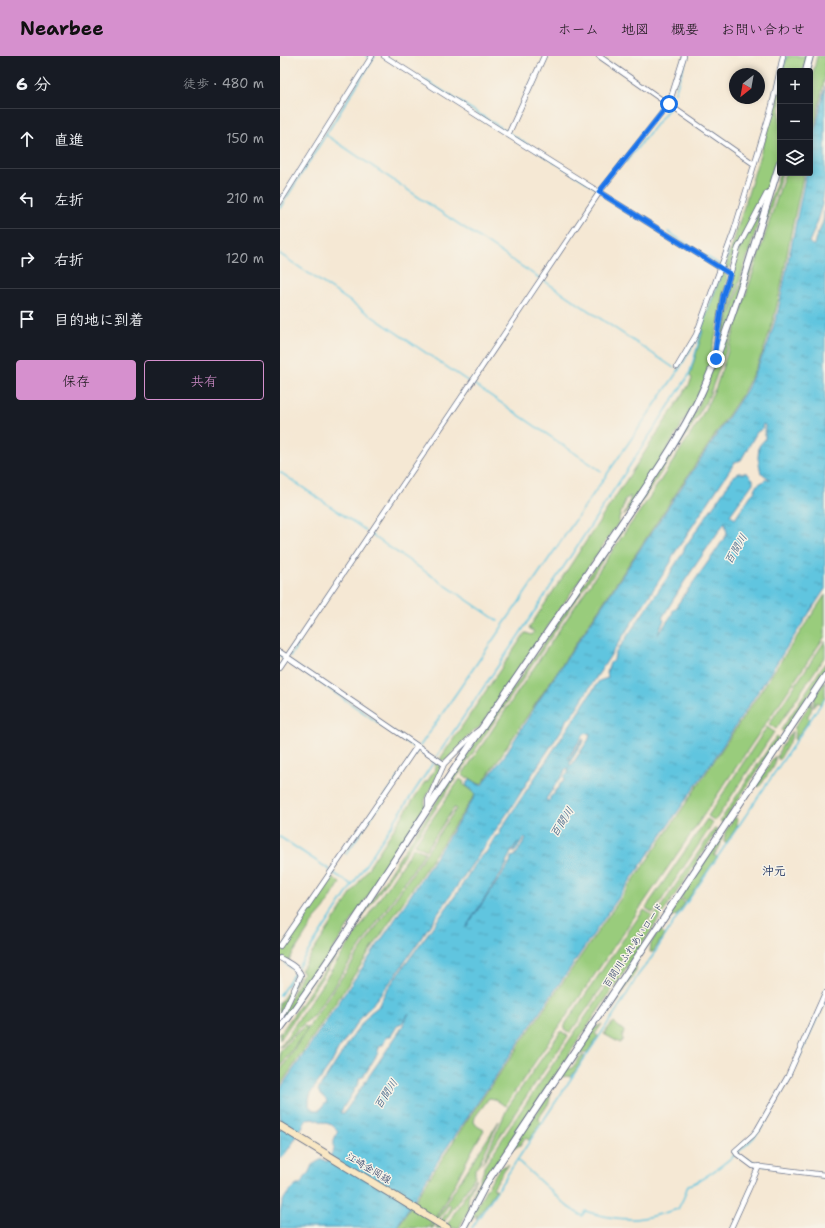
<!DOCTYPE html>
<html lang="ja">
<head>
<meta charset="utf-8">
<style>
  :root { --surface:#171b24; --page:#20242c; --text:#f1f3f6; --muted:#9ea1a6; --line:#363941; --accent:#d690ce }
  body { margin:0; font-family:"Shantell Sans","Klee One",sans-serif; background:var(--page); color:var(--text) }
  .controls { position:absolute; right:12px; top:12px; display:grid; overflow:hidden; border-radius:4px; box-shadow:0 2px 6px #0003 }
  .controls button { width:36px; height:36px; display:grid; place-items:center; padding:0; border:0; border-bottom:1px solid var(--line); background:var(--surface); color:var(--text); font:20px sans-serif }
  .compass { position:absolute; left:449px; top:12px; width:36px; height:36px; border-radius:50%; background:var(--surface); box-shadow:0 2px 6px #0003; rotate:211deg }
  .stop { position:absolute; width:12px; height:12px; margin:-9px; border:3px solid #1a73e8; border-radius:50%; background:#fff }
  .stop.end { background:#1a73e8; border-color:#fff; box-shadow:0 1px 4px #0008 }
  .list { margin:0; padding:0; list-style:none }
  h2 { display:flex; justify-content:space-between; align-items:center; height:52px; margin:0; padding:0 16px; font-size:17px }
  h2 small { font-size:13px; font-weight:400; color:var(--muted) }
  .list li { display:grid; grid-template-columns:26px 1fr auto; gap:12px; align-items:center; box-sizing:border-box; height:60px; padding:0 16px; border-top:1px solid var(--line) }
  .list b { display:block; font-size:15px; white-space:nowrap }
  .list em { font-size:13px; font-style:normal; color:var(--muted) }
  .actions { display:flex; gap:8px; padding:12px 16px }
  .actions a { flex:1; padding:9px 0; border:1px solid var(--accent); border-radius:4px; text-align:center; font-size:14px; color:var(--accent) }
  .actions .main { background:var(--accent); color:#111 }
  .icon { flex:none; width:22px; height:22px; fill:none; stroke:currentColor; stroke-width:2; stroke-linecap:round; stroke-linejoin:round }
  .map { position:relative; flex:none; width:545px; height:1172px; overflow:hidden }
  header { display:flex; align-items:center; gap:24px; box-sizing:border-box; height:56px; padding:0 20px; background:var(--accent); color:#111 }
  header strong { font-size:19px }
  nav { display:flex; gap:22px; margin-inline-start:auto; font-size:14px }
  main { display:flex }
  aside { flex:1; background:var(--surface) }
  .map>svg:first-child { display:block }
  .grass { fill:#99cc7c; stroke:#5a7e6d }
  .water { fill:url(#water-ripples); stroke:#3e7a9e; fill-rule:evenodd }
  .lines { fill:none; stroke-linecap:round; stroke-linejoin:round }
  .stream { stroke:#61c5df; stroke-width:1.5 }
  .minor-casing { stroke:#677087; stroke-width:6 }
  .tertiary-casing { stroke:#677087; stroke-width:8 }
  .secondary-casing { stroke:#677087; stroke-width:9 }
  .minor { stroke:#fff; stroke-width:4.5 }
  .tertiary { stroke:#fff; stroke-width:6 }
  .secondary { stroke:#f9e7c3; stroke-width:7 }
  .route { stroke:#1a73e8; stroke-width:5 }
  .labels { text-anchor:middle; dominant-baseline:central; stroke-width:3; stroke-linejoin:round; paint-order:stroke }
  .street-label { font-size:10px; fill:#1b2f5e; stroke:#f7f3e8 }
  .water-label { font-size:11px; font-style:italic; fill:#2c547e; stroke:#f7f3e8 }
  .quarter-label { font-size:12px; font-weight:bold; fill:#1b2f5e; stroke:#f7f3e8 }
</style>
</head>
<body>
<header>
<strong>Nearbee</strong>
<nav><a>ホーム</a><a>地図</a><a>概要</a><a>お問い合わせ</a></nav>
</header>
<main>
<aside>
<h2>6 分<small>徒歩 · 480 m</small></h2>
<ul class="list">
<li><svg class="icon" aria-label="ahead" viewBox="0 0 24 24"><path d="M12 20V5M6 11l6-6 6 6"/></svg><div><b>直進</b></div><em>150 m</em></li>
<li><svg class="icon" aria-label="left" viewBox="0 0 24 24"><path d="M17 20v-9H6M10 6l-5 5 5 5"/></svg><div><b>左折</b></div><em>210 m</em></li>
<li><svg class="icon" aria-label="right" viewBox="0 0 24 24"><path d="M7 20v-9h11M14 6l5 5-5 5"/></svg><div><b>右折</b></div><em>120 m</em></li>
<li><svg class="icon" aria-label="arrive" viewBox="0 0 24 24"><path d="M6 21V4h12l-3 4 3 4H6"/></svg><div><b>目的地に到着</b></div></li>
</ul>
<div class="actions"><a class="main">保存</a><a>共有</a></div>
</aside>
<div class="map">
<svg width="545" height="1172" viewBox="0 0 545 1172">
  <defs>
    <pattern id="water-ripples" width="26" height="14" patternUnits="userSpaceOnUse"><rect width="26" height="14" fill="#61c5df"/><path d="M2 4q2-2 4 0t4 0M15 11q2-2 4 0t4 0" fill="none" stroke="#4fa0b8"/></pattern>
  </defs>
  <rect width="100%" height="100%" fill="#f7f3e8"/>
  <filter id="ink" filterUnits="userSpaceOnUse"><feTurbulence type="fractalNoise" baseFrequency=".025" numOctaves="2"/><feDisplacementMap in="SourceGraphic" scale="8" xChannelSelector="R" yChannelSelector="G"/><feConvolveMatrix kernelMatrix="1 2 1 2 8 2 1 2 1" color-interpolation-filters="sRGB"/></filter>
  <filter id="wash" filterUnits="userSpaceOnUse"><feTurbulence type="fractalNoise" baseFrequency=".012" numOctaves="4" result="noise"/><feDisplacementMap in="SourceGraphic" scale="16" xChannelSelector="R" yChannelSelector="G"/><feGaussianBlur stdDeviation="0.9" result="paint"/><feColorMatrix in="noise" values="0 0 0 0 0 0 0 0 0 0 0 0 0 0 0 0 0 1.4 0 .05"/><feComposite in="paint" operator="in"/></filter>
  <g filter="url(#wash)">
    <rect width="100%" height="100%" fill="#f5e8d4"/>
    <path class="grass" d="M507,0h20l-4,15h-20z
      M537,0h8v21l-15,71v-61z
      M500,28v71l-10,32 -7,6 -2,7 -31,67 -5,2 49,-160z
      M500,116l2,1 -56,177 -17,46 -19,33 -62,93 -1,-2 71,-113z
      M505,117h19c-4,20 -9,40 -13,60 -6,33 -11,66 -21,98 -6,22 -17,42 -27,62l-259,388 -3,3h-2l-11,-7 -1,1 -5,-3 163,-243 22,-31 51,-78 18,-36 10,-30z
      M485,146l-47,146h-1l8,-52 15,-48z
      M443,215l4,6c-5,26 -9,52 -16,77 -1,3 1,6 0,9 0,7 -11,27 -14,34 -22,42 -47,80 -73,119l7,-20 -7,4 1,2 -6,16v4l-140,206 -7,3 -13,16 -13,13 -3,1 -3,-2 85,-126h1l6,2 2,-3 -5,-4 160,-243 3,-6 -2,-4 13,-44 -2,-2z
      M343,469l2,2 -345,513v-6l64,-92 139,-211 38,-54z
      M545,539v41l-126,186 -194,284 -10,-7 -6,-1 -14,19 -1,5 3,4 7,4c-14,21 -23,45 -36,66 -6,11 -13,22 -20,32h-31l69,-106 200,-289z
      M545,585v15l-49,73 -7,-5z
      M545,607v8l-41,61 -3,-2z
      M545,625v16l-5,7 -3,-2 -4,6 2,-12z
      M532,645l-1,10 -4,6 3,2 -15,21 -1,-2 1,-11z
      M487,671l7,5 -59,89 -7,-5z
      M512,675l-1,8 -12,21 -2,-3 3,-8z
      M496,681l3,1 -56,85 -3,-2z
      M495,700v8l-16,23 -2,-2v-2z
      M156,707l6,3 -17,34v8l-104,160 -41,56v-4l23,-47 -2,-3 124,-188h2l7,-11z
      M180,723l4,3 -1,2 11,8 1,2 -1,2 -194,290v-15l56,-86 10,-13 110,-163 -2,-1 -28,42 -11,-6z
      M454,762h3v9l-11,16h-1l-1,-1 1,-10z
      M427,763l6,4 -60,90 -7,-5 3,-4v-1z
      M435,772l3,2 -239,360 -7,8c2,-12 11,-19 12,-31l32,-49z
      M441,781l1,1 -2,8 -6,9 3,2 -31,45 -5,-5z
      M134,791l5,3 6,2 -112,164 -15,13 -16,17 -2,1z
      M52,821l8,6 -16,26 -9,10 -26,41 1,1 -1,2 -9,-6v-6z
      M400,843l5,4 -9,13 -2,-1 -8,6z
      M364,854l8,5 -82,118 -6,-4 2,-6 74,-108h1z
      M383,868l-2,8 3,3 -11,17h-3l1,-9z
      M355,909h1v6l-17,27 -2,3 -9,5z
      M19,919l-19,39v-11z
      M333,966l11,9 -2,6 1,2 -3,4 -16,-9z
      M322,968l-7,10 3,2 -11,17 -6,1 -11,9 23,-34z
      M25,970h1l1,3 -27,38v-16l14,-15z
      M281,975l7,5 -49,71 -37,57 26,-57z
      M301,1000h4l-14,21 -5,-1 -6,2 7,-9 5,-1z
      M271,1036l-2,11 -11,16 3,3 -12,18 -4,-2 -5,7 -9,5z
      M219,1065l-19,41 -5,7v7l-35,52h-4l15,-22 -2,-2 -16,24h-3z
      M228,1108l-15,24 3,2 -20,29 1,-4 -2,1 -8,9 18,-34 14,-22z
      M196,1122c-5,12 -10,18 -7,31l-10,19h-14z"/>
    <path class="water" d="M545,30v100l-3,19 -9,28 -4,9 3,3h2l2,-8 4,-7c0,-3 2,-5 3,-8 1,-5 0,-8 2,-13v380l-109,167 -275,400 -45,72h-116c0,-19 0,-31 17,-43h3l9,-13 3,-7 10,-6 5,3 7,-13v-9l4,-9 -6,-6 -12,-4 -4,-2 -3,-1 -6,1 -15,25 -10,14 -2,1v-70l118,-174 77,-119v-3l-9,-8 4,-6 9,6h3l23,-30 33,-53 208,-311 22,-47 10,-33 28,-138h4v-19zM483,368l2,1v14l-6,7 -1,12 3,15 9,6h-4c-3,4 -7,4 -10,7l-1,5 -4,4 -16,24 -5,-4 23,-32v-4l-6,-6h-8l-5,3 -49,71c-3,10 -11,17 -15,27l-55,80 -1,6 -4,3 -3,9 1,6 -9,3 -98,148 -1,5 -5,3 -9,16 -5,3 -7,9 -16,27 -72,99 -8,16 -8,6 -15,20 -37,57c2,6 7,7 9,11l-7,9h-6l-5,-4v-7l3,-8 19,-27 7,-14 28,-39 5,-4 3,-5 21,-26 120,-174 16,-26 32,-48 4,-10h3l101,-156 1,-5 63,-95 6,-2 16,-28 5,-3zM445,466l2,12 -14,21 -36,50v2l-4,3c-1,8 -8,12 -11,20l-2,1 -3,5 7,-16 -2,-2 22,-36zM310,677l-1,6 -18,27 -1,-1v-3l14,-22 -1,-1 -14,20 -1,-1 16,-24zM287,712h1v5l-4,3 1,4c-5,2 -5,3 -6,8l-4,3 -1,3 -4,3v3l-3,1 -1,-2 6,-9h2l-1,-1c3,-7 11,-12 12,-20l1,1zM245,781l1,2 -11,17 -4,1 -1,6 -44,64 41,-63 -1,-2c4,-7 7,-15 12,-20l-4,8v3zM129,957l-8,16 -57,84h-4l19,-31v-4l4,-1 15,-24v-3l3,-5h2l4,-9h4l6,-10 5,-3z"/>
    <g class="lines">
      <path class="stream" d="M86,0l2,1
        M502,15l4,-15
        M142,22l176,111
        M395,36l12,-36
        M497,36l3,-11
        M46,79l213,143
        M346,106l44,-55
        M0,152l95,-152
        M388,176l52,33
        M0,198l189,128
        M263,224l131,88
        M192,327l129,88
        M0,416l85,58
        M90,478l128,87
        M0,599l135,93
        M10,600l9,-14
        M140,690l258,-375 21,-36 29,-82
        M139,694l22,15
        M157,700l82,-121 170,-260 13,-44 -1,-1
        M0,781l50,33
        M66,798l72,-105
        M52,816l20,13
        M6,908l8,6
        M18,911l137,-207
        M0,939l16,-25
        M510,1021l35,-76
        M465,1102l8,4 13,3
        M237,1104l51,47 14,9 3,-5c15,5 30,8 47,8 15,0 31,-6 46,-10l6,-12 4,-12c16,-3 61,-40 71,-54 9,-11 15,-26 22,-38
        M192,1172l154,-232 12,-21 14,-18 23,-37 150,-222"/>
    </g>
  </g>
  <g filter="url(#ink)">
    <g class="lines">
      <g class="minor-casing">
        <path id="minor" d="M104,0l124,79 222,139
          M319,0l155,108
          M228,79l36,-79
          M0,146l92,-146
          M436,302l-1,-6 8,-56 9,-28 6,-20 29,-55 3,1
          M397,311l19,-32 38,-104 38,-125 11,-50
          M0,596l164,112
          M0,611l321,-477 68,-86 15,-48
          M148,751v-7l16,-36 31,-31 4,-3
          M0,890l137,-200
          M0,902c7,4 18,9 21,17l-15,32 -6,12
          M545,937l-37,83 -31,54 -4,5 -18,16 2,3 16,12 72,9
          M451,1172l28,-62"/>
      </g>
      <g class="tertiary-casing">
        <path id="tertiary" d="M526,15l4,-15
          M0,973c71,-97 132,-200 200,-298 46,-67 92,-134 137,-201 29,-44 60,-86 83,-134 18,-38 31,-78 44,-118 12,-39 24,-77 36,-116
          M183,1172l24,-46 338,-506"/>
      </g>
      <g class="secondary-casing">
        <path id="secondary" d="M0,1070l167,102"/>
      </g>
      <use href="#minor" class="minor"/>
      <use href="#tertiary" class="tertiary"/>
      <use href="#secondary" class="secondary"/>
    </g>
  </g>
  <g class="lines" filter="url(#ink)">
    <path class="route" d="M389,48l-70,88 131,82 -7,22 -8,56 1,7"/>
  </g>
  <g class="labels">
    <g class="street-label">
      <text transform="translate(353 889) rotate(-56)">百間川ふれあいロード</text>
      <text transform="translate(89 1112) rotate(31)">江崎金岡線</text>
    </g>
    <g class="water-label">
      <text transform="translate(456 493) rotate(-59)">百間川</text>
      <text transform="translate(282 766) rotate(-57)">百間川</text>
      <text transform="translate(106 1038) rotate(-57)">百間川</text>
    </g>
    <g class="quarter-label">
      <text x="494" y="815">沖元</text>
    </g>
  </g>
</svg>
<div class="controls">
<button>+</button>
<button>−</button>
<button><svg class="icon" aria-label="layers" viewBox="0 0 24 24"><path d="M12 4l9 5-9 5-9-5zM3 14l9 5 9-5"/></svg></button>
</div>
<svg class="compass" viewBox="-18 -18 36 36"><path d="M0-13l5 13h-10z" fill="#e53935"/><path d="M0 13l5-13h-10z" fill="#9ea1a6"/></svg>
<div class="stop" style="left:389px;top:48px"></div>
<div class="stop end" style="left:436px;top:303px"></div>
</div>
</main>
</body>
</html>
